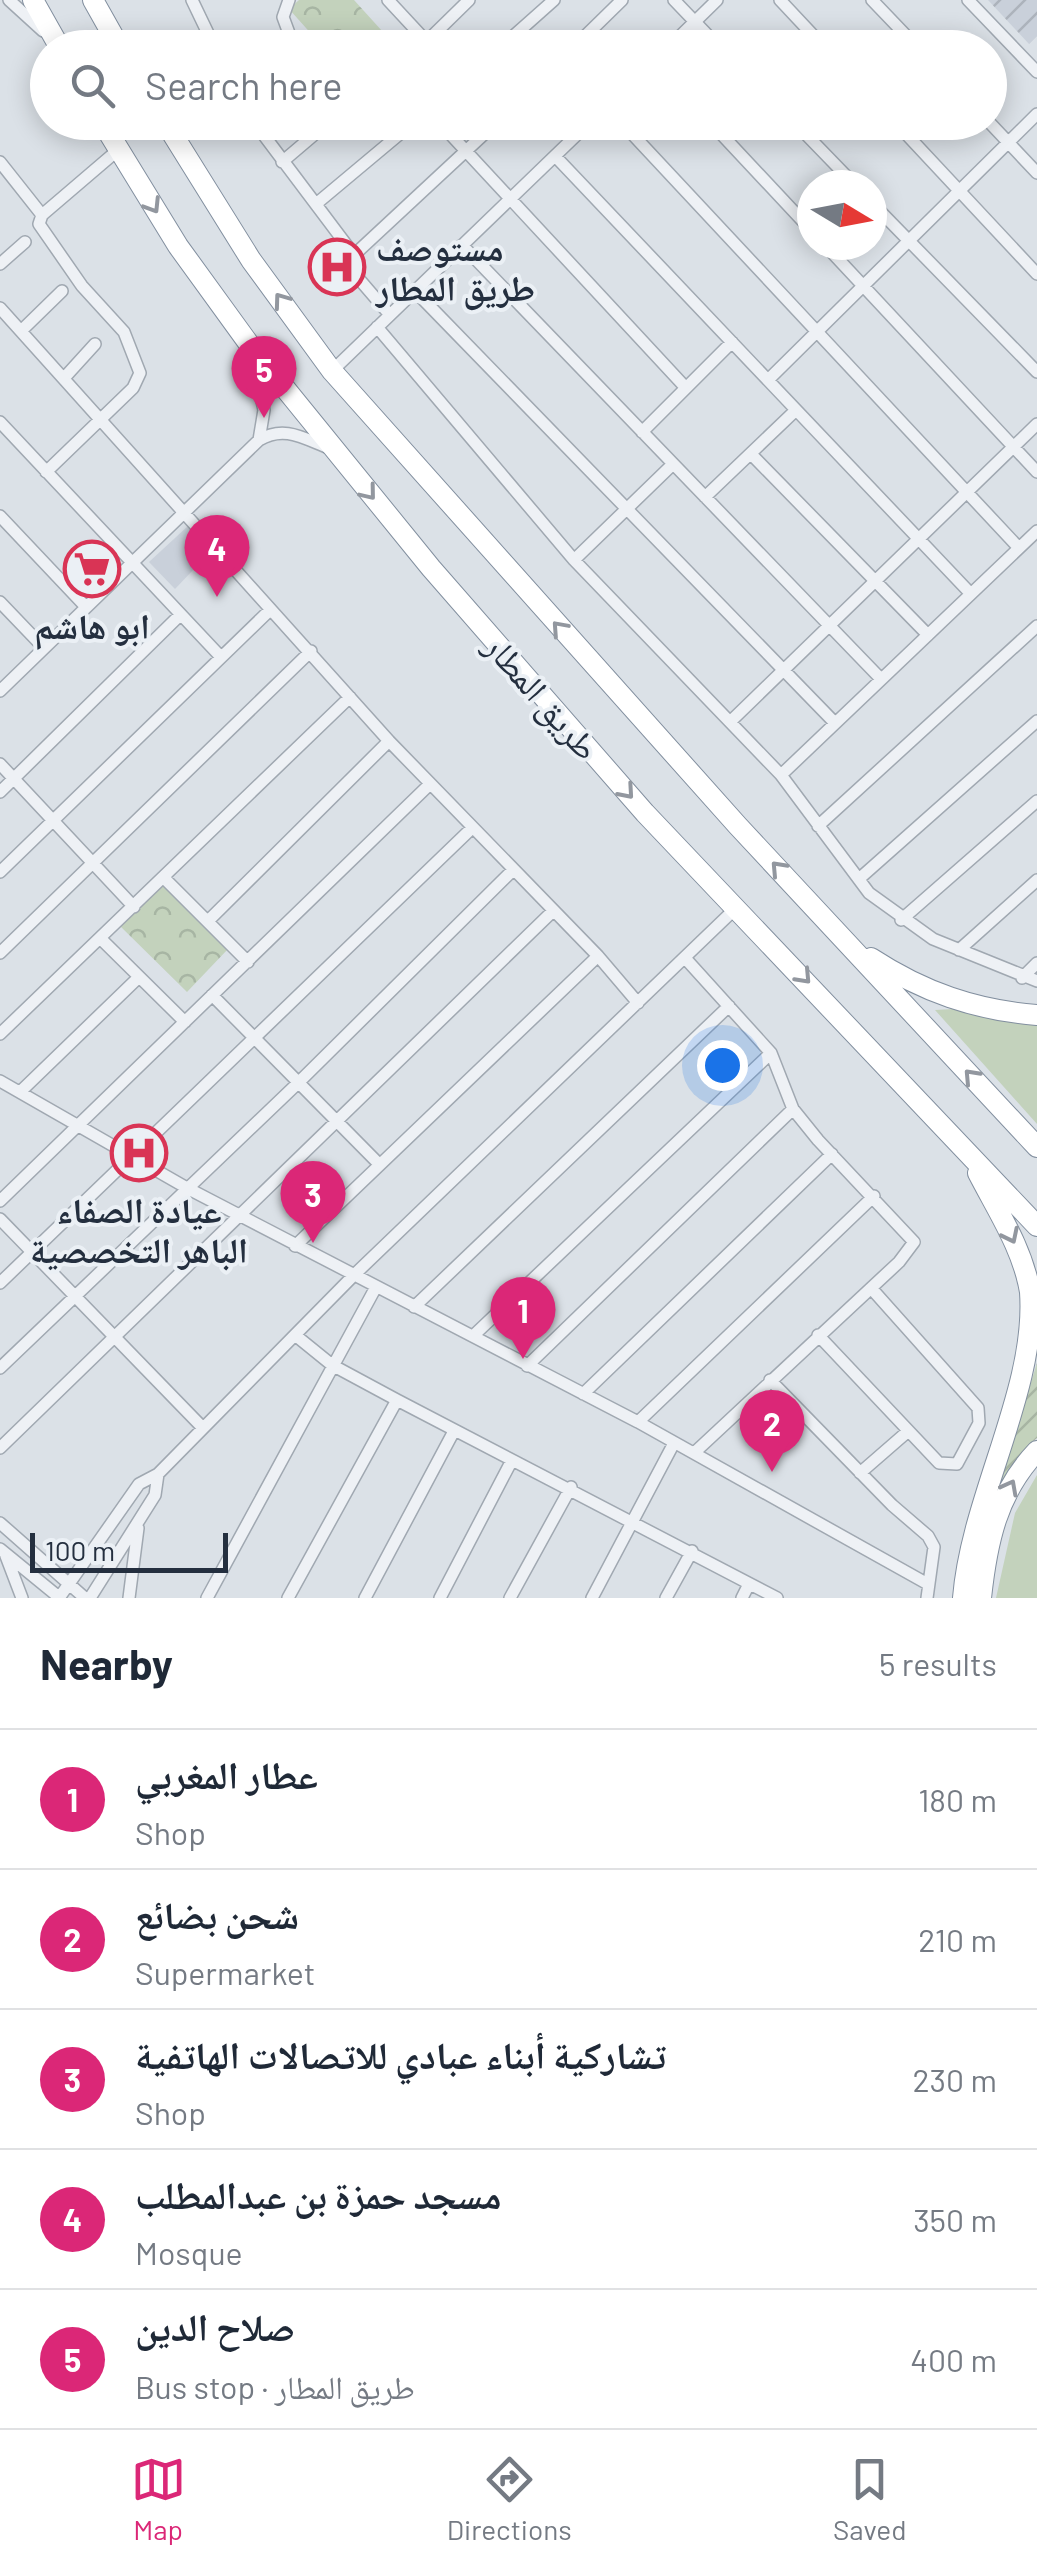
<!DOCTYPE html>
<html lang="en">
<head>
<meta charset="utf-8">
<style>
  :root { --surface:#fff; --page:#f6f6f7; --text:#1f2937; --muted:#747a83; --line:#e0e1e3; --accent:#db2777 }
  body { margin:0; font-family:Barlow,"Noto Naskh Arabic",sans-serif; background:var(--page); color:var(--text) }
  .compass { position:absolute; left:797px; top:170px; width:90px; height:90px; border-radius:50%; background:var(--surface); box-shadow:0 5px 25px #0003; rotate:100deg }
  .scale { position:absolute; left:30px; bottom:25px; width:198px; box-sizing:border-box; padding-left:10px; border:5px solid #242f3f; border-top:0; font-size:28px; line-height:35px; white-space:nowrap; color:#242f3f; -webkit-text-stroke:8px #ebf0f5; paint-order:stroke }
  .you { position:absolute; left:722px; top:1065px; width:35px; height:35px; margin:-25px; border:8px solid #fff; border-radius:50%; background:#1a73e8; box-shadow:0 0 0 15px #1a73e833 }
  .badge { display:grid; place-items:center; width:65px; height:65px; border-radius:50%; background:var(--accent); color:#fff; font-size:32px; font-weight:700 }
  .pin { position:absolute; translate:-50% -82px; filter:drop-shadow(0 2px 5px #0008) }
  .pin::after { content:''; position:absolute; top:52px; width:35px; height:30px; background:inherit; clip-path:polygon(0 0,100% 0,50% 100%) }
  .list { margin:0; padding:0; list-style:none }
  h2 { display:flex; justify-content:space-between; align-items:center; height:130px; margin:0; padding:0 40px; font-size:42px }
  h2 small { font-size:32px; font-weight:400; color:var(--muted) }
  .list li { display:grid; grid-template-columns:65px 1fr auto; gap:30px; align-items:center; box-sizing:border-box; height:140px; padding:0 40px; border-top:2px solid var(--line) }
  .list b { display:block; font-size:38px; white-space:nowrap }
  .list p { margin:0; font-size:32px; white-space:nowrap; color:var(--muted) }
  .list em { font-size:32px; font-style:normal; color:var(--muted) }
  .icon { flex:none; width:55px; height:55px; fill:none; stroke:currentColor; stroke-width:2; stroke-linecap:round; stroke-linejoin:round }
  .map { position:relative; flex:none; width:1037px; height:1598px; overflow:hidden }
  .search { position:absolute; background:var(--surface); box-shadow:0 5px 25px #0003; left:30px; right:30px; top:30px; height:110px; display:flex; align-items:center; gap:25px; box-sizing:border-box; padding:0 35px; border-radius:55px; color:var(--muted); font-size:38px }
  .sheet { height:830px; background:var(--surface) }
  nav { display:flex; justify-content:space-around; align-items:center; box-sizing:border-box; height:140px; border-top:2px solid var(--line); background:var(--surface); font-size:28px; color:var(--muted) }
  nav a { display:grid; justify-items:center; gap:5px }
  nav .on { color:var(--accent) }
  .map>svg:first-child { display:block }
  .built { fill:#c9d0da }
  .industrial { fill:url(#industrial-furrows) }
  .grass { fill:#c3d2bc }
  .park { fill:url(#park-crowns) }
  .garden { fill:url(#garden-furrows) }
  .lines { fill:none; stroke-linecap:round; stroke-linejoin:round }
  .street-casing { stroke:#a0a8b1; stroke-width:14 }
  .highway-casing { stroke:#828f9f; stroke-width:22 }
  .street { stroke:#eef1f5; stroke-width:11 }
  .highway { stroke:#fff; stroke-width:20 }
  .oneway { stroke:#92979f }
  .labels { text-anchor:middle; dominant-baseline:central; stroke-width:8; stroke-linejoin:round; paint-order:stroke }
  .poi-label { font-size:35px; font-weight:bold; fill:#242f3f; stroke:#ebf0f5 }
  .street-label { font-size:35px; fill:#242f3f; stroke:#ebf0f5 }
</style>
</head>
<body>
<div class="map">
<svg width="1037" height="1598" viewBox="0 0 1037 1598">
  <defs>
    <pattern id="industrial-furrows" width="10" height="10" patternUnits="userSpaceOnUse" patternTransform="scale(2.5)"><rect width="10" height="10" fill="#c9d0da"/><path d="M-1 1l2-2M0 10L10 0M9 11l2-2" fill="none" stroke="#acb3bc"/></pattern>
    <pattern id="park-crowns" width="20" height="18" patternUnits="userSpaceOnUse" patternTransform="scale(2.5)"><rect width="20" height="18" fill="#c3d2bc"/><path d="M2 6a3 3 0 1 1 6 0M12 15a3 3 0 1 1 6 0" fill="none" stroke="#a7b5a3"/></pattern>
    <pattern id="garden-furrows" width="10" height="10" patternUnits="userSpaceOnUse" patternTransform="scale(2.5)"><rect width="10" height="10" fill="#c3d2bc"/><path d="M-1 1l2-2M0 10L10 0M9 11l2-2" fill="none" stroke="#a7b5a3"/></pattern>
  </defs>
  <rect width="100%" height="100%" fill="#dbe1e7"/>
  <path class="built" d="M188,526l23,25 -36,38 -26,-27z"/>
  <path class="industrial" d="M988,0h49v36l-8,8z"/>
  <path class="grass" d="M953,1009l57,11 27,1v103l-102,-114z
    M1037,1475v123h-41l19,-85z"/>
  <path class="park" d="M299,0h55l29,32 -17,15h-43l-34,-38z
    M160,883l68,66 -41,43 -68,-67z"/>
  <path class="garden" d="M1037,1363v75c-29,23 -40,57 -52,92z"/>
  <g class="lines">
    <g class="street-casing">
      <path id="street" d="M9,0l34,31
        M192,0l23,48
        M289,0l-6,17 7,19 11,12
        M388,0l39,42
        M674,0l46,48
        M780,0l45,48
        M872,0l46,48
        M968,0l69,72
        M269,48l21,-12
        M420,48l49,-48
        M500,48l54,-48
        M573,48l49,-48
        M668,48l49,-48
        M254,122l100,133 5,24 31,36
        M439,122l247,266
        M621,122l398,426
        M710,122l102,109
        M794,122l61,63
        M895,122l142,152
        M989,122l48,51
        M555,156l416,438
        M0,162l42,53 76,-65
        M282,162l47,-40
        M872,203l165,169
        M316,204l98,-82
        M42,215l-3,9 43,62 42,46 16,41 -7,15 -87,84
        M462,245l419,434
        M825,245l212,227
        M354,255l143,-133
        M0,264l25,-22
        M415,291l420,432
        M0,308l389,433 209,215 40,47
        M377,327l197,233 207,215 88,118 64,46 104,42
        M22,330l40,-39
        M251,352l13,58 -5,30
        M332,371l258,-249
        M65,377l30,-33
        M768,380l269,-266
        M0,422l220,234
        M642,432l90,-90
        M751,454l177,181
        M705,497l91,-87
        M0,516l86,91
        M574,560l99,-96
        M0,602l44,46
        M0,691l259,-251c25,-15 44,-2 70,8
        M731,721l306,-297
        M0,764l134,143
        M781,775l256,-244
        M0,792l180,-177
        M818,826l219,-200
        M0,872l270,-262
        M163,877l85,85
        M860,878l177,-157
        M901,920l136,-119
        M208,921l181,-180
        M101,939l84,83
        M959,950l78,-70
        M0,953l311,-302
        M685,958l86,95 22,56 25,31 96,102 -15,20 -205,191
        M1022,978l15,-15
        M212,995l167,169
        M0,1034l350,-337
        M0,1081l187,107 451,234 288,161
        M20,1092l119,-115
        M0,1201l430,-417
        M0,1219l202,208
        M295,1246l303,-290
        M0,1283l471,-454
        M414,1307l315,-301
        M295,1335l37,30 65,35 380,198
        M818,1335l121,128 18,1 22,-41 -1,-15 -107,-120
        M473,1336l298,-283
        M527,1366l266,-257
        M0,1368l298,-285 214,-212
        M770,1380l122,125 36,31 6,11 -7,51
        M583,1394l249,-240
        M638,1422l236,-226
        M0,1448l553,-537
        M860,1473l46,-40
        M0,1523l85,75
        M0,1549l60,49
        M6,1556l16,42
        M59,1598l80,-114 19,-10 196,-199 383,-368
        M90,1598l65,-103 3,-21
        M129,1598l9,-70
        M207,1598l169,-311
        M288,1598l109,-198
        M365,1598l89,-167
        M440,1598l71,-136
        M510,1598l61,-111
        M592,1598l82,-155
        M666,1598l26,-47
        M742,1598l7,-14"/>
    </g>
    <g class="highway-casing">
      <path id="highway" d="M33,0l27,48
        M93,0l27,48
        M102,122l76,124 71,98 182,224 214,245 392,413
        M165,122l86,138 81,111 406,455 299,321
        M871,958c52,34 104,52 166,57
        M963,1598c8,-101 74,-209 67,-306 -7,-43 -32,-80 -52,-119
        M981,1598c6,-56 16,-105 56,-147"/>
    </g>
    <use href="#street" class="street"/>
    <use href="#highway" class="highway"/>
  </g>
  <defs><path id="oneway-chevron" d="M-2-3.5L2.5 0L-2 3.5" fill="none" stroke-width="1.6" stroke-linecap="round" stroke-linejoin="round" transform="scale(2.5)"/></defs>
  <g class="oneway">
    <use href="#oneway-chevron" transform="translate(153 206) rotate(58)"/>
    <use href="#oneway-chevron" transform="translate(281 300) rotate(-126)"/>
    <use href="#oneway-chevron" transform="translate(369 493) rotate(51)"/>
    <use href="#oneway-chevron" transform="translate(559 628) rotate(-132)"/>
    <use href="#oneway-chevron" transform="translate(627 792) rotate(49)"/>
    <use href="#oneway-chevron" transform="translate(778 868) rotate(-133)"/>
    <use href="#oneway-chevron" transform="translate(804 977) rotate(47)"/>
    <use href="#oneway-chevron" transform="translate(971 1076) rotate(-133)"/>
    <use href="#oneway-chevron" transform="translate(1011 1236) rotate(64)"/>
    <use href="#oneway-chevron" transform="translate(1010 1487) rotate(-62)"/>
  </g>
  <defs>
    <g id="hospital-ring" transform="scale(2.875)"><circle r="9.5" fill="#ebf0f5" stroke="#d93455" stroke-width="1.5"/><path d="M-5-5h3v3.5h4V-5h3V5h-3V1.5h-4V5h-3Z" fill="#d93455"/></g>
    <g id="supermarket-ring" transform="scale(2.875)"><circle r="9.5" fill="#ebf0f5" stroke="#d93455" stroke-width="1.5"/><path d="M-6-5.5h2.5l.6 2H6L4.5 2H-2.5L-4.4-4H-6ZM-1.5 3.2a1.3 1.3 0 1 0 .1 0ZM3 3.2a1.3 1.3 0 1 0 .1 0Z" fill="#d93455"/></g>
  </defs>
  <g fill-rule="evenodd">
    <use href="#hospital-ring" x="337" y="267"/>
    <use href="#supermarket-ring" x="92" y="569"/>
    <use href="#hospital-ring" x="139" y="1153"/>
  </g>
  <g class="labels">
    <g class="poi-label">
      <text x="376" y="247" text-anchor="start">مستوصف<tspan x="376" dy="40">طريق المطار</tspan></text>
      <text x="92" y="625">ابو هاشم</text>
      <text x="139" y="1209">عيادة الصفاء<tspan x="139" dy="40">الباهر التخصصية</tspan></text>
    </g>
    <g class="street-label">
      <text transform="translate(543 696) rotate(49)">طريق المطار</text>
    </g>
  </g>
</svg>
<svg class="compass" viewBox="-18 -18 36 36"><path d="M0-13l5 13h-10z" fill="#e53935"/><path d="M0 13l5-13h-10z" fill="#747a83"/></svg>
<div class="scale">100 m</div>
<div class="you"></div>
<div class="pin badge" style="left:523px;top:1359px">1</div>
<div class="pin badge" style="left:772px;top:1472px">2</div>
<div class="pin badge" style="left:313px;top:1243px">3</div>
<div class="pin badge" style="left:217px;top:597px">4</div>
<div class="pin badge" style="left:264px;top:418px">5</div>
<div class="search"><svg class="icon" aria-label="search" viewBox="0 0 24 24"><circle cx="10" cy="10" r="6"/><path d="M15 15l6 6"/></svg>Search here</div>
</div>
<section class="sheet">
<h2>Nearby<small>5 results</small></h2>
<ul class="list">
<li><span class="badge">1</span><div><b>عطار المغربي</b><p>Shop</p></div><em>180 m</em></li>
<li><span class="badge">2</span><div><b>شحن بضائع</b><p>Supermarket</p></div><em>210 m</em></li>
<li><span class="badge">3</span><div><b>تشاركية أبناء عبادي للاتصالات الهاتفية</b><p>Shop</p></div><em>230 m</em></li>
<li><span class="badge">4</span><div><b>مسجد حمزة بن عبدالمطلب</b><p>Mosque</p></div><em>350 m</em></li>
<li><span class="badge">5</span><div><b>صلاح الدين</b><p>Bus stop · طريق المطار</p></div><em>400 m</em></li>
</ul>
</section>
<nav>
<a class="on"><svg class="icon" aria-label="map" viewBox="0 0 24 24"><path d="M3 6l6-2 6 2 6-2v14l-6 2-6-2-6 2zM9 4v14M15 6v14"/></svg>Map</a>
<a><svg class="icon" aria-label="directions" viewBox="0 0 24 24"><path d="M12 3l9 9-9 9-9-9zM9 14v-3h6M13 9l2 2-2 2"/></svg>Directions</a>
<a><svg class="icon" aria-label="saved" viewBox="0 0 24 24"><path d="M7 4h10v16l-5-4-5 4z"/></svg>Saved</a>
</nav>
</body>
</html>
